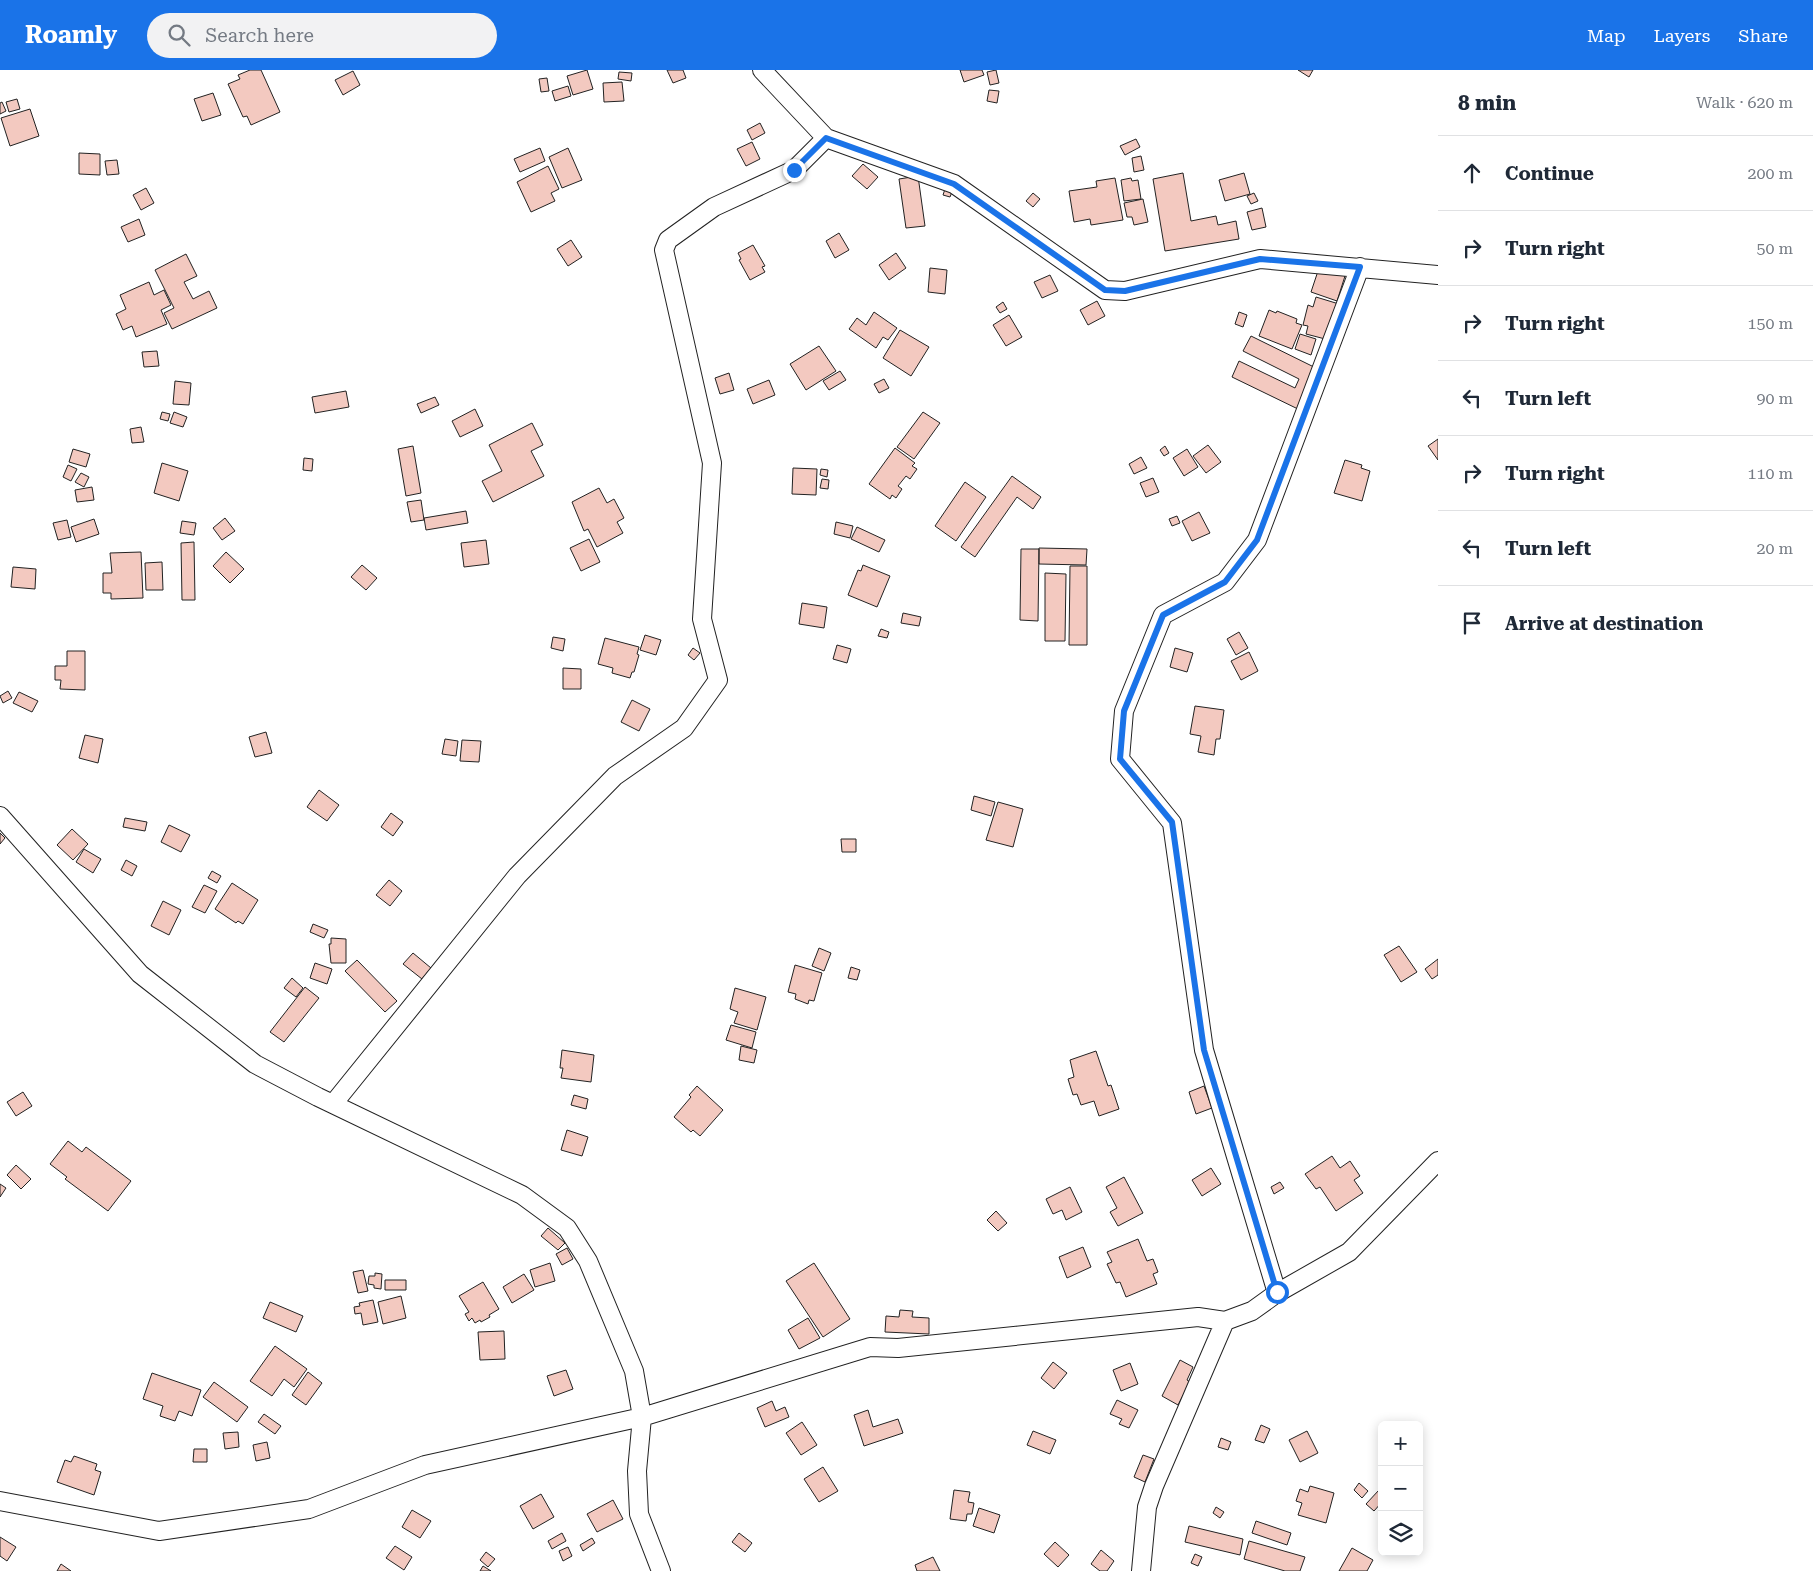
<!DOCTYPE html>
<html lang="en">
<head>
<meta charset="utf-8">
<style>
  :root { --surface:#fff; --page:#f2f2f3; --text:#1f2937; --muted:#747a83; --line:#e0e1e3; --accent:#1a73e8 }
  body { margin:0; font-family:"Roboto Serif",serif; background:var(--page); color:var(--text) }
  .controls { position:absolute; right:15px; bottom:15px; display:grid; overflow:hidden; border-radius:8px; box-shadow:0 2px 12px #0003 }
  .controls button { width:45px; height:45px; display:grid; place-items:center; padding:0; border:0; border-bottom:1px solid var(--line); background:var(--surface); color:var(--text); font:25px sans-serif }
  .stop { position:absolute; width:15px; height:15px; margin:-11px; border:4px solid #1a73e8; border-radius:50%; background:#fff }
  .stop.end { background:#1a73e8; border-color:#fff; box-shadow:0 1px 5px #0008 }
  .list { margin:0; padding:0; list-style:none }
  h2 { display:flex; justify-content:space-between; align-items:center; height:65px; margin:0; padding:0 20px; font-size:21px }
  h2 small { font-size:16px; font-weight:400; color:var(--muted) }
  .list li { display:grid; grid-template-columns:32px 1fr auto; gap:15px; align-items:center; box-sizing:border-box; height:75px; padding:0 20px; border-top:1px solid var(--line) }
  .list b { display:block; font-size:19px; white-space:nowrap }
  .list em { font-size:16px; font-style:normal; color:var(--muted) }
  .icon { flex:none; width:28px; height:28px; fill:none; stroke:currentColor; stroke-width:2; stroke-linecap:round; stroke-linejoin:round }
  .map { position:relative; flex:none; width:1438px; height:1501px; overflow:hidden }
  header { display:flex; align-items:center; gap:30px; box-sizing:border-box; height:70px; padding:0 25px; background:var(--accent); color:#fff }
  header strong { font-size:24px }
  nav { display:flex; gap:28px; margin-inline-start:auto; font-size:18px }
  .search { width:350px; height:45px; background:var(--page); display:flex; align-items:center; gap:12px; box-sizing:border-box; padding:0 18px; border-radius:28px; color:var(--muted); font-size:19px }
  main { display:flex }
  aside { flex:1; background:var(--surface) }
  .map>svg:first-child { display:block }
  .building { fill:#f3c9c0; stroke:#222 }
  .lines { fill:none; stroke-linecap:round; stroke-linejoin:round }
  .street-casing { stroke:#222; stroke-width:20 }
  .street { stroke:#fff; stroke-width:18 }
  .route { stroke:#1a73e8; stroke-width:6 }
</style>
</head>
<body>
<header>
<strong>Roamly</strong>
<div class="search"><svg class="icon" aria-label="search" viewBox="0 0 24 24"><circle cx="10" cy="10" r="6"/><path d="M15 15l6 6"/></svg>Search here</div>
<nav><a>Map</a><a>Layers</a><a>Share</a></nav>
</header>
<main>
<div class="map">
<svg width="1438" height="1501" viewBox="0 0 1438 1501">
  <rect width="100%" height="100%" fill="#fff"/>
  <path class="building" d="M250,0h11l19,42 -29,13 -4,-9 -4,1 -15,-33 12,-5 -2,-4z
    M587,0l6,19 -20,6 -6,-19z
    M667,0h16l3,8 -13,5z
    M960,0h22l2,5 -20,7z
    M996,0l3,13 -9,2 -3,-13z
    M1298,0h15l-4,7z
    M353,1l7,14 -17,10 -8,-15z
    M619,2l13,1 -1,8 -13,-2z
    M547,8l2,13 -8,1 -2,-13z
    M622,12l2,19 -20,1 -1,-19z
    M568,16l3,10 -16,5 -3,-10z
    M989,20l10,1 -2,12 -10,-2z
    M213,23l8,22 -19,6 -8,-22z
    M17,29l3,10 -11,3 -3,-10z
    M2,32l4,9 -6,3v-11z
    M30,39l9,27 -29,10 -9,-28z
    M760,53l5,10 -13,7 -5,-10z
    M1136,69l4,8 -15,8 -5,-9z
    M752,72l8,17 -14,7 -9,-17z
    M540,78l5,13 -25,11 -6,-13z
    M568,78l14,32 -20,8 -13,-31z
    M79,83l21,1v21l-21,-1z
    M1141,86l3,14 -10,2 -2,-14z
    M117,90l2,14 -12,1 -2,-14z
    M863,94l15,13 -11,12 -15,-13z
    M548,96l11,23 -8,4 4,8 -24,11 -14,-30z
    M1183,103l8,48 25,-5 2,9 18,-4 3,18 -74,12 -12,-72z
    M1244,103l6,21 -25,7 -6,-21z
    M918,106l7,50 -19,2 -7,-49z
    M1115,108l8,42 -32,5 -1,-6 -16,3 -5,-31 28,-4 -1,-6z
    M1131,108l1,3 6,-1 3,19 -17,2 -3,-21z
    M146,118l8,15 -13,7 -8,-15z
    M945,119l7,3 -2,5 -7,-2z
    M1033,123l7,6 -7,8 -7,-6z
    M1254,123l4,8 -7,3 -4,-8z
    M1143,129l5,23 -14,3 -2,-8h-5l-3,-14z
    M1262,138l4,19 -14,3 -5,-18z
    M139,149l6,16 -17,7 -7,-15z
    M839,163l10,17 -14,8 -9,-17z
    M571,170l11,17 -14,9 -11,-17z
    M753,175l12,21 -3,1 3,5 -15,8 -11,-20 2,-1 -3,-6z
    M896,183l10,15 -17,12 -10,-15z
    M186,184l11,22 -13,6 9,17 16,-8 8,17 -45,21 -8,-16 10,-5 -19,-38z
    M930,198l17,2 -2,24 -17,-2z
    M1319,198l26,8 -8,25 -26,-9z
    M1050,205l8,16 -16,7 -8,-16z
    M149,212l5,13 10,-5 7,15 -10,5 6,14 -31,13 -4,-11 -9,4 -7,-16 10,-5 -6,-14z
    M1316,227l23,7 -10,36 -23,-6 2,-8 -5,-1 5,-20 5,2z
    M1097,231l8,15 -17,9 -8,-15z
    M1003,232l4,7 -7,4 -4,-6z
    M1269,240l7,3 1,-2 20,8 -1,4 6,2 -10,24 -33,-13z
    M874,242l23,16 -9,12 -5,-3 -7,11 -27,-19 8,-11 9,7z
    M1239,242l8,3 -4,12 -8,-3z
    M1009,245l13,22 -16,9 -13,-21z
    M900,260l29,17 -18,29 -28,-18z
    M1300,264l16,5 -5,16 -16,-6z
    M1251,266l69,34 -20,40 -68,-33 7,-16 56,27 4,-9 -56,-28z
    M819,276l17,25 -30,19 -16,-26z
    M157,281l2,15 -15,1 -2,-15z
    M840,301l6,9 -17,10 -6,-9z
    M729,303l5,17 -14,4 -5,-16z
    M884,309l5,9 -10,5 -5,-9z
    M769,310l6,15 -22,9 -6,-15z
    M175,311l16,2 -2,22 -16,-1z
    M346,321l3,16 -34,6 -3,-16z
    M435,327l4,8 -18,8 -4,-9z
    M475,339l8,17 -23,11 -8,-16z
    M162,342l8,2 -2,7 -8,-2z
    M174,342l13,5 -4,10 -13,-4z
    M923,342l17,11 -26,36 -17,-12z
    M532,353l11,22 -12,6 13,25 -51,26 -11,-21 20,-10 -13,-26z
    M141,357l3,15 -12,1 -2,-14z
    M1438,369v21l-10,-14z
    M1208,375l13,17 -15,11 -13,-17z
    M413,376l8,47 -15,3 -8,-47z
    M1165,376l4,7 -5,3 -4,-6z
    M895,378l20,15 -3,3 5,3 -7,10 -4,-3 -8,10 4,3 -6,9 -4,-3 -2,4 -21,-15z
    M73,379l17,5 -4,13 -17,-5z
    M1187,379l11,18 -14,9 -11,-18z
    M1141,387l6,11 -13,6 -5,-10z
    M304,388l9,1 -1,12 -9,-1z
    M1345,390l17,5 -1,3 9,3 -8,30 -28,-8z
    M162,393l26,8 -9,30 -25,-8z
    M68,395l9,4 -6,12 -8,-4z
    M793,398l24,1 -1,26 -24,-1z
    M821,399l7,1 -1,7 -7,-2z
    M81,403l8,4 -5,10 -9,-5z
    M1012,406l29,21 -8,12 -16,-12 -42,60 -14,-10z
    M1153,408l6,14 -13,5 -6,-14z
    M822,409l7,1 -1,9 -8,-1z
    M965,412l21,15 -30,44 -21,-15z
    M92,417l2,13 -17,2 -2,-12z
    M599,418l8,15 7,-4 10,19 -7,4 6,11 -26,14 -9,-18 -4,2 -12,-29z
    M421,430l3,20 -13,2 -4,-20z
    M466,441l2,12 -42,7 -2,-12z
    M1199,442l11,21 -18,8 -10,-20z
    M1177,446l3,7 -8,3 -3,-7z
    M225,448l10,13 -13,9 -9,-12z
    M94,449l5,15 -23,8 -5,-15z
    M67,450l4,17 -13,3 -5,-17z
    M182,451l14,2 -2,12 -14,-2z
    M836,452l17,4 -3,12 -16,-4z
    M857,457l28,13 -6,12 -28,-13z
    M589,469l11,23 -19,9 -11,-23z
    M486,470l3,24 -25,3 -3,-24z
    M194,472l1,58h-13l-1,-57z
    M1039,478l48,1 -1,16 -47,-1z
    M1021,479h18l-1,72 -18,-1z
    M141,482l2,46 -32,1v-6h-8v-20h9l-2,-20z
    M226,482l18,17 -14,14 -17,-17z
    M162,492l1,28h-17l-1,-27z
    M362,495l15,13 -11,12 -15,-13z
    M863,495l27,11 -13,31 -29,-12 10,-25 3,1z
    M1070,496h17v79h-18z
    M13,497l23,2 -1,20 -24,-2z
    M1045,503l21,1 -1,67h-20z
    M802,533l25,4 -3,21 -25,-4z
    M903,543l18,4 -2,9 -18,-3z
    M881,559l8,3 -2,6 -9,-2z
    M1239,562l9,16 -12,7 -9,-16z
    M645,565l16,5 -5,15 -16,-5z
    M553,567l12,2 -2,12 -12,-3z
    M605,568l34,9 -2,7 2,1 -5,17h-2l-2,6 -18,-5 1,-5 -15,-4z
    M837,575l14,4 -4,14 -14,-4z
    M693,578l7,5 -6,7 -6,-5z
    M1175,578l18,5 -6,19 -17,-5z
    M67,581h18v39l-25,-1 1,-9h-6v-14h12z
    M1249,582l9,19 -17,9 -10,-19z
    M563,598l18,1v20h-18z
    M8,621l4,7 -9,5 -3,-7z
    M19,622l19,9 -6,11 -19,-9z
    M632,630l18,9 -11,22 -18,-9z
    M1195,636l29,4 -4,29h-4l-2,16 -16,-3 3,-16 -11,-2z
    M266,662l6,21 -17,4 -6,-20z
    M85,665l18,4 -5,24 -19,-5z
    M445,669l13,2 -2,15 -14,-2z
    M462,670l19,1 -2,21 -19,-1z
    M319,720l20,15 -12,16 -20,-14z
    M974,726l21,6 -4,14 -20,-6z
    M998,732l25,7 -10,38 -27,-7z
    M391,743l12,9 -10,14 -12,-9z
    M125,748l22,4 -2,9 -22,-4z
    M169,755l21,10 -9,17 -20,-10z
    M72,759l16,15 -15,16 -16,-15z
    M0,763l5,5 -5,6z
    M841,769h15v13h-14z
    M84,779l17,10 -8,14 -17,-11z
    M126,790l11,6 -5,10 -11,-6z
    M212,801l9,5 -4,7 -9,-5z
    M389,810l13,11 -12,15 -14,-11z
    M232,813l26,17 -15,24 -5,-3 -2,2 -21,-14z
    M204,815l13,6 -12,22 -13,-6z
    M163,831l18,9 -12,25 -18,-9z
    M313,854l15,6 -4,8 -14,-6z
    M331,868l15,1v24h-15l-2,-19h2z
    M1399,876l18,26 -16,10 -17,-27z
    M819,878l12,5 -7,18 -12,-5z
    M413,883l18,15 -9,11 -19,-15z
    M1438,889v16l-6,4 -7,-10z
    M357,890l40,41 -12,11 -40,-41z
    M315,893l17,6 -5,15 -17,-6z
    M795,895l27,8 -8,28 -5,-1 -1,4 -13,-5 1,-5 -8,-2z
    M851,897l9,3 -3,10 -9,-2z
    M292,908l11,10 -7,9 -12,-9z
    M305,917l14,11 -35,44 -14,-10z
    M735,918l31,9 -9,33 -23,-7 4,-11 -8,-3z
    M731,955l25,7 -4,16 -26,-8z
    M741,976l16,4 -3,13 -15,-3z
    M562,980l32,5 -3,27 -30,-4 2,-10h-3z
    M1096,981l12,35 3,-1 8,24 -20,7 -5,-15 -13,4 -4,-11 -4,1 -5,-16 6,-2 -4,-17z
    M697,1016l26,24 -23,26 -7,-6 -2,2 -17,-15 17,-20 -2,-2z
    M1204,1016l8,22 -16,6 -7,-22z
    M23,1022l9,14 -16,10 -9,-14z
    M574,1025l14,4 -2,10 -15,-4z
    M567,1060l21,7 -6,19 -21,-6z
    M68,1071l14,11 4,-5 45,34 -23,30 -43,-32 2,-2 -17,-13z
    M1332,1086l8,12 10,-7 10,15 -6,4 9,13 -27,18 -16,-24 -4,2 -11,-15z
    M16,1095l15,14 -10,10 -14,-14z
    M1211,1098l10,16 -19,12 -10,-16z
    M1124,1107l19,36 -25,13 -8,-14 7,-4 -11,-21z
    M1280,1112l4,6 -10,6 -3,-7z
    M0,1114l6,4 -6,9z
    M1070,1117l12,25 -16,8 -4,-10 -9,4 -7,-15z
    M996,1141l11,12 -9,8 -11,-11z
    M548,1158l17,15 -7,7 -17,-14z
    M1138,1169l9,22 6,-2 5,13 -5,2 4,10 -31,13 -6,-15 -4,1 -9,-19 5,-2 -5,-10z
    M1083,1177l8,20 -24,11 -8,-21z
    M567,1178l6,11 -11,6 -6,-11z
    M550,1193l5,18 -20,6 -5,-17z
    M814,1193l36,56 -27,18 -37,-56z
    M363,1200l5,21 -10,2 -5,-21z
    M375,1203l7,1 -1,15 -7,-1v-3l-6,-1 1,-8h6z
    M524,1204l10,16 -22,13 -9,-16z
    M385,1210h21v10h-21z
    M483,1212l16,27 -10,6 1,2 -9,5 -1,-2 -5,3 -3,-5 -3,3 -4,-7 4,-2 -10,-16z
    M401,1226l5,22 -23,6 -5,-22z
    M373,1230l5,22 -15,3 -2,-12 -6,1 -1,-7 6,-1 -1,-3z
    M270,1232l33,14 -7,16 -33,-14z
    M900,1240l13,1 -1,6 17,1v16l-44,-2 1,-16 13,1z
    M808,1248l12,20 -21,11 -11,-19z
    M504,1261l1,28 -25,1 -2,-28z
    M275,1276l32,23 -13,18 -10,-8 -12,17 -22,-15z
    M1180,1290l13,7 -6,13 3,2 -12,23 -16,-9z
    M1053,1292l14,11 -13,16 -13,-11z
    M1130,1293l8,21 -17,7 -8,-21z
    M566,1300l7,19 -19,7 -7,-20z
    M308,1302l14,11 -16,22 -14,-10z
    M152,1303l49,17 -9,26 -13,-5 -4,10 -15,-5 3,-10 -20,-7z
    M214,1312l34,25 -11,15 -34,-25z
    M1117,1330l21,10 -9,18 -10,-4 3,-5 -12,-5z
    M772,1331l4,10 9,-4 4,10 -24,10 -8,-19z
    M868,1340l5,17 25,-8 5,14 -39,13 -10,-31z
    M264,1344l17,12 -6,8 -17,-12z
    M802,1352l15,23 -16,10 -15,-22z
    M1261,1355l9,4 -6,14 -9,-3z
    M1033,1361l23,9 -6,14 -23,-9z
    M1307,1361l11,22 -18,9 -11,-22z
    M238,1362l1,15 -14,2 -2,-16z
    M1221,1368l10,4 -3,8 -10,-3z
    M267,1372l3,16 -14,3 -3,-16z
    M194,1379h13v13h-14z
    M1143,1385l11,4 -9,23 -11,-5z
    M74,1386l23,8 -2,6 6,2 -7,23 -37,-13 8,-22 6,2z
    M823,1397l15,24 -19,11 -15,-23z
    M1359,1413l9,8 -6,7 -8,-8z
    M1310,1416l24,7 -8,30 -28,-8 4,-12 -6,-2 4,-12 8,3z
    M954,1420l16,2 -2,10 6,1 -2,11h-5l-1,7 -16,-2z
    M1379,1420l3,3v9l-8,9 -8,-7z
    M541,1424l13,23 -21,12 -13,-23z
    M613,1430l10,19 -26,13 -10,-18z
    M1216,1437l8,5 -4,6 -7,-5z
    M979,1438l21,7 -6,18 -21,-7z
    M412,1440l19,11 -11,17 -18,-11z
    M1256,1451l35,12 -4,12 -35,-12z
    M1189,1456l54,13 -3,16 -55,-13z
    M562,1463l4,8 -14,8 -4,-8z
    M739,1463l13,10 -7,9 -13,-10z
    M0,1467l16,10 -9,14 -7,-5z
    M592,1468l3,5 -12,8 -3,-6z
    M1249,1471l56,16 -5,14h-15l-41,-12z
    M1055,1472l14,13 -11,12 -14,-13z
    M395,1476l17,11 -8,13 -18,-12z
    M568,1477l4,9 -9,5 -4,-10z
    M1352,1478l21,12 -6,11h-28z
    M1101,1480l13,11 -7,10h-7l-9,-7z
    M486,1482l9,7 -7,8 -8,-7z
    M1195,1484l7,3 -4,9 -7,-3z
    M933,1487l7,14h-23l-2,-6z
    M61,1494l10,7h-14z
    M483,1496l8,5h-11z"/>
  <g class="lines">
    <g class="street-casing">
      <path id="street" d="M762,0l64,68 128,46 151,106 20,1 135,-32 178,16
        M0,746l140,158 115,90 63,33 204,98 45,33 21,33 46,110 8,46 -5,54 2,43 22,57
        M333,1034l184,-228 98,-100 69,-48 34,-48 -16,-61 10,-156 -48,-213 4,-10 46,-33 80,-37 32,-32
        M1277,1223l-73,-243 -32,-227 -52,-64 4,-48 39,-96 62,-33 32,-42 103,-273
        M0,1431l159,30 150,-22 116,-44 217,-48 228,-70 28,1 300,-31 27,4 27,-10 25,-18 72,-41 89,-91
        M1141,1501l6,-64 7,-21 71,-165"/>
    </g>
    <use href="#street" class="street"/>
  </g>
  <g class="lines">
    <path class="route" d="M794,100l32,-32 128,46 151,106 20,1 135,-32 100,8 -103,273 -32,42 -62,33 -39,96 -4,48 52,63 32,228 73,242"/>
  </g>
</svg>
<div class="controls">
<button>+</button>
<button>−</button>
<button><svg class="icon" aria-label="layers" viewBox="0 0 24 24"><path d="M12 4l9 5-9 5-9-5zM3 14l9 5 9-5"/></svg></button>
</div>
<div class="stop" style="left:1277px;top:1222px"></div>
<div class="stop end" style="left:794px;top:100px"></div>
</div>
<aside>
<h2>8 min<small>Walk · 620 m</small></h2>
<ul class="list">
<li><svg class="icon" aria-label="ahead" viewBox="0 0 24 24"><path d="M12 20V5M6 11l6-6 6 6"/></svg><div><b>Continue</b></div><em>200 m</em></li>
<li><svg class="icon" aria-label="right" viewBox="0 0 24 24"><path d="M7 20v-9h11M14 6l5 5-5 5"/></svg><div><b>Turn right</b></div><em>50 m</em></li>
<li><svg class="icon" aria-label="right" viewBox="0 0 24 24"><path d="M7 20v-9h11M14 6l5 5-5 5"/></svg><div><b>Turn right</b></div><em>150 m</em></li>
<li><svg class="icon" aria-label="left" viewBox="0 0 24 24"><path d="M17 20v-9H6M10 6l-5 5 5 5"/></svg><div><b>Turn left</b></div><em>90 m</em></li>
<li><svg class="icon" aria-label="right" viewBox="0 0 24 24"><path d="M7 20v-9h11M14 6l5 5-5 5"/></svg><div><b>Turn right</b></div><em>110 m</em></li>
<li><svg class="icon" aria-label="left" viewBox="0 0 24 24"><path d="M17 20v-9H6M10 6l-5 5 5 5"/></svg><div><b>Turn left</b></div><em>20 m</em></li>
<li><svg class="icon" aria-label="arrive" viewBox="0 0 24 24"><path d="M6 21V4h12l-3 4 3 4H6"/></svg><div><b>Arrive at destination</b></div></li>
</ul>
</aside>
</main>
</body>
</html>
